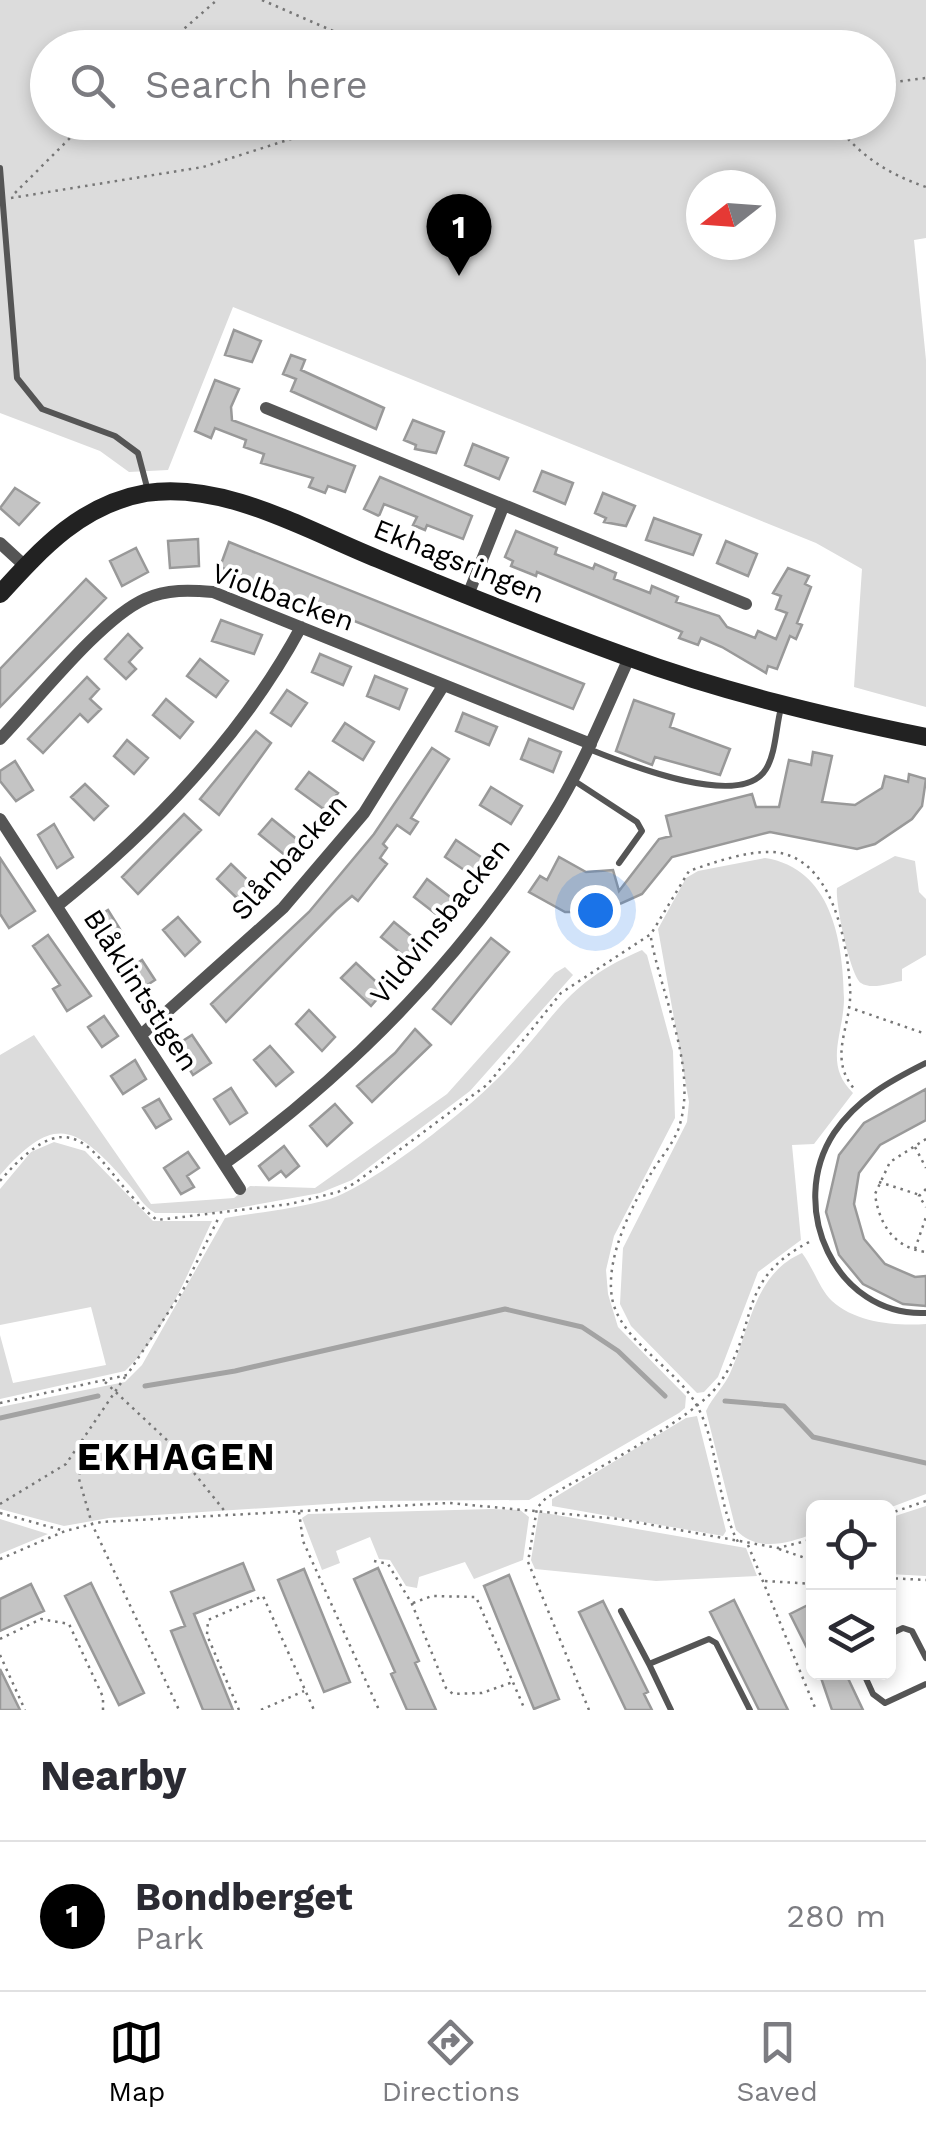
<!DOCTYPE html>
<html lang="en">
<head>
<meta charset="utf-8">
<style>
  :root { --surface:#fff; --page:#f2f2f3; --text:#2b2b33; --muted:#7c7c81; --line:#e1e1e2; --accent:#000 }
  body { margin:0; font-family:"Work Sans",sans-serif; background:var(--page); color:var(--text) }
  .controls { position:absolute; right:30px; bottom:30px; display:grid; overflow:hidden; border-radius:15px; box-shadow:0 5px 15px #0003 }
  .controls button { width:90px; height:90px; display:grid; place-items:center; padding:0; border:0; border-bottom:2px solid var(--line); background:var(--surface); color:var(--text); font:50px sans-serif }
  .compass { position:absolute; left:686px; top:170px; width:90px; height:90px; border-radius:50%; background:var(--surface); box-shadow:0 5px 15px #0003; rotate:253deg }
  .you { position:absolute; left:595px; top:910px; width:35px; height:35px; margin:-25px; border:8px solid #fff; border-radius:50%; background:#1a73e8; box-shadow:0 0 0 15px #1a73e833 }
  .badge { display:grid; place-items:center; width:65px; height:65px; border-radius:50%; background:var(--accent); color:#fff; font-size:32px; font-weight:700 }
  .pin { position:absolute; translate:-50% -82px; filter:drop-shadow(0 2px 5px #0008) }
  .pin::after { content:''; position:absolute; top:52px; width:35px; height:30px; background:inherit; clip-path:polygon(0 0,100% 0,50% 100%) }
  .list { margin:0; padding:0; list-style:none }
  h2 { display:flex; justify-content:space-between; align-items:center; height:130px; margin:0; padding:0 40px; font-size:42px }
  h2 small { font-size:32px; font-weight:400; color:var(--muted) }
  .list li { display:grid; grid-template-columns:65px 1fr auto; gap:30px; align-items:center; box-sizing:border-box; height:150px; padding:0 40px; border-top:2px solid var(--line) }
  .list b { display:block; font-size:38px; white-space:nowrap }
  .list p { margin:0; font-size:32px; white-space:nowrap; color:var(--muted) }
  .list em { font-size:32px; font-style:normal; color:var(--muted) }
  .icon { flex:none; width:55px; height:55px; fill:none; stroke:currentColor; stroke-width:2; stroke-linecap:round; stroke-linejoin:round }
  .map { position:relative; flex:none; width:926px; height:1710px; overflow:hidden }
  .search { position:absolute; background:var(--surface); box-shadow:0 5px 15px #0003; left:30px; right:30px; top:30px; height:110px; display:flex; align-items:center; gap:25px; box-sizing:border-box; padding:0 35px; border-radius:55px; color:var(--muted); font-size:38px }
  .sheet { height:280px; background:var(--surface) }
  nav { display:flex; justify-content:space-around; align-items:center; box-sizing:border-box; height:140px; border-top:2px solid var(--line); background:var(--surface); font-size:28px; color:var(--muted) }
  nav a { display:grid; justify-items:center; gap:5px }
  nav .on { color:var(--accent) }
  .map>svg:first-child { display:block }
  .green { fill:#dcdcdc; fill-rule:evenodd }
  .lines { fill:none; stroke-linecap:round; stroke-linejoin:round }
  .stream { stroke:#a3a3a3; stroke-width:5 }
  .building { fill:#c4c4c4; stroke:#999; stroke-width:2.5 }
  .path { stroke:#777; stroke-width:2.5; stroke-dasharray:2.5 5; stroke-linecap:butt }
  .lane { stroke:#555; stroke-width:6 }
  .street { stroke:#555; stroke-width:12 }
  .secondary { stroke:#222; stroke-width:18 }
  .labels { text-anchor:middle; dominant-baseline:central; stroke-width:8; stroke-linejoin:round; paint-order:stroke }
  .street-label { font-size:28px; fill:#000; stroke:#fff }
  .district-label { font-size:38px; font-weight:bold; letter-spacing:2.5px; fill:#000; stroke:#fff }
</style>
</head>
<body>
<div class="map">
<svg width="926" height="1710" viewBox="0 0 926 1710">
  <rect width="100%" height="100%" fill="#fff"/>
  <path class="green" d="M0,0h926v238l-12,2 12,120v347l-72,-20 8,-118 -46,-26 -583,-236 -65,163 -39,2 -29,-21 -100,-38zM48,48h830v74h-830zM701,185h60v60h-60z
    M895,856l20,5 4,31 7,7v56l-24,14v12c-11,2 -31,9 -41,2 -11,-8 -26,-81 -24,-95z
    M765,858c66,10 78,82 79,140 0,36 -21,66 9,95l-39,51 -22,1 9,95 -43,32 -40,105 -14,15 -7,1 -66,-67 -11,-22 3,-56 64,-126 2,-20 -31,-173 28,-51 12,-7z
    M642,950l5,5 26,96 2,67 -61,118 -8,34 2,24 10,33 68,69 -1,12 -6,5 -150,87 -154,1 -266,17 -45,8 -64,-17v-102l125,-25 17,-17 83,-147c35,-6 71,-9 105,-19 43,-14 140,-91 172,-125 55,-57 61,-90 140,-124z
    M565,967l8,8 -103,116 -118,89 -32,13 -110,20h-55c-12,-7 -17,-18 -26,-28 -52,-59 -73,-74 -129,-10v-120l34,-20 117,169 83,-6 16,-12 65,2 132,-94 108,-121z
    M54,1142l31,9 68,70h59c-23,49 -47,113 -87,150l-125,28v-64l13,48 93,-18 -15,-58 -91,18v-136l31,-37z
    M802,1253c11,14 18,37 30,48 24,22 64,25 94,23v170l-37,14h-75l-1,26c-25,9 -55,19 -77,-4l-30,-119c7,-15 19,-25 25,-40 19,-43 23,-97 71,-118z
    M697,1416l29,115 -3,5 -171,-30v-7l134,-81z
    M926,1506v70l-37,-2v-56z
    M492,1509l28,1 9,7 -6,43 -49,19 -9,-17 -46,15 -2,11 -11,-2 -16,-26 -11,-1 -9,-22 -34,14 4,12 -18,7 -20,-52 6,-4z
    M539,1512l207,36 11,28 -101,5 -121,-12 -4,-9z
    M0,1519l48,15 -48,20z"/>
  <g class="lines">
    <path class="stream" d="M145,1386l90,-15 270,-62 77,18 36,24 47,45
      M725,1401l59,5 29,31 113,26
      M0,1418l98,-22"/>
  </g>
  <path class="building" d="M234,330l27,11 -9,21 -27,-7z
    M291,355l14,5 -4,10 83,38 -8,21 -85,-38 5,-12 -13,-5z
    M215,380l24,9 -8,18 1,13 123,46 -10,26 -17,-6 -3,7 -16,-6 4,-9 -52,-15 3,-9 -20,-7 2,-7 -31,-12 -4,10 -16,-7z
    M413,420l31,12 -8,21 -21,-4 1,-4 -12,-5z
    M473,444l35,14 -9,21 -34,-14z
    M542,471l31,12 -8,21 -31,-13z
    M380,477l92,39 -9,23 -36,-14 -2,5 -12,-5 4,-8 -33,-13 -5,12 -15,-7z
    M15,488l24,15 -20,22 -19,-17z
    M603,493l32,13 -9,20 -22,-4 2,-4 -11,-5z
    M654,518l47,17 -8,20 -47,-15z
    M516,531l41,17 -2,6 38,15 2,-5 21,9 -2,6 36,14 2,-7 26,11 -2,5 43,14 8,11 28,11 3,-7 18,8 11,-26 -11,-4 5,-13 -8,-3 15,-25 21,8 -4,8 6,3 -14,36 5,2 -6,14 -6,-3 -13,33 -9,-3 -2,7 -44,-26 -21,-9 -3,7 -19,-7 3,-6 -145,-60 -1,4 -25,-10 2,-5 -8,-4z
    M198,539l1,27 -29,2 -2,-27z
    M726,541l31,13 -9,22 -31,-13z
    M229,542l355,142 -11,25 -353,-142z
    M136,548l12,24 -26,14 -12,-25z
    M86,579l20,19 -106,109v-38z
    M221,620l41,15 -8,19 -42,-13z
    M128,634l14,14 -13,14 7,7 -10,10 -21,-20z
    M320,654l31,13 -8,18 -31,-13z
    M200,659l28,22 -12,16 -29,-21z
    M375,676l32,13 -8,20 -32,-13z
    M87,677l12,12 -9,10 11,10 -13,13 -8,-8 -37,39 -15,-14z
    M287,690l20,13 -16,23 -20,-13z
    M166,699l27,23 -13,16 -27,-23z
    M634,700l40,14 -4,13 60,22 -10,26 -65,-18 -3,8 -36,-14z
    M463,713l34,14 -8,18 -33,-14z
    M345,723l29,19 -11,18 -30,-19z
    M256,731l15,12 -52,72 -19,-16z
    M529,739l32,13 -8,20 -32,-13z
    M127,740l21,18 -14,16 -20,-18z
    M432,748l17,11 -38,59 7,4 -8,12 -13,-9 -14,19 4,4 -7,10 7,6 -29,37 -6,-5 -16,14 -110,112 -15,-18 98,-92 65,-78z
    M813,752l19,4 -10,46 33,3 27,-17 3,-12 23,6 1,-8 17,5 -4,27 -10,13 -37,25 -18,5 -87,-17 -98,25 -30,37 -40,18h-37l-36,-20 11,-16 7,4 12,-23 27,15 27,-2 6,21 40,-52 12,-3 -5,-20 86,-22 4,13h23l10,-47 22,5z
    M15,761l18,29 -17,11 -16,-20v-10z
    M309,772l29,21 -13,17 -29,-21z
    M85,784l23,22 -14,14 -23,-23z
    M491,787l31,19 -11,18 -31,-19z
    M184,814l17,16 -63,64 -16,-17z
    M272,819l27,22 -13,15 -27,-22z
    M54,824l19,33 -16,11 -19,-33z
    M456,840l31,21 -11,17 -31,-21z
    M0,858l35,53 -26,17 -9,-14z
    M231,864l26,25 -14,15 -26,-25z
    M427,879l31,24 -13,18 -31,-24z
    M108,910l15,24 -16,10 -15,-24z
    M178,917l22,25 -15,14 -22,-26z
    M394,922l27,22 -13,15 -27,-22z
    M48,935l43,61 -24,15 -14,-22 7,-4 -27,-39z
    M491,938l18,14 -58,72 -18,-15z
    M142,960l13,20 -17,11 -13,-20z
    M356,963l29,27 -14,16 -30,-28z
    M309,1010l26,27 -13,14 -26,-27z
    M104,1016l14,20 -16,11 -14,-20z
    M415,1029l16,16 -59,57 -15,-16 38,-33z
    M192,1035l19,28 -18,12 -18,-29z
    M270,1046l23,26 -17,14 -22,-26z
    M135,1060l11,19 -23,15 -12,-18z
    M231,1088l16,25 -17,11 -16,-25z
    M926,1089v31l-46,25 -21,28 -5,31 10,35 21,25 30,13 11,-1v30l-23,-2 -40,-20 -24,-29 -13,-43 13,-57 25,-32z
    M159,1099l12,20 -15,9 -13,-20z
    M335,1104l17,19 -25,23 -17,-20z
    M284,1146l15,20 -13,11 -5,-6 -12,9 -10,-14z
    M188,1152l11,16 -12,8 7,11 -13,7 -17,-26z
    M243,1563l11,27 -60,24 39,96h-30l-32,-79 14,-5 -14,-34z
    M378,1568l41,93 -4,2 21,47h-29l-16,-36 4,-2 -41,-93z
    M304,1569l46,113 -26,10 -46,-112z
    M509,1575l50,124 -25,10 -50,-123z
    M91,1583l53,110 -25,12 -54,-109z
    M31,1584l13,27 -44,20v-32z
    M734,1600l54,110h-29l-49,-98z
    M603,1601l45,91 -4,2 8,16h-26l-47,-98z
    M814,1602v60l-24,-48z
    M0,1669l20,41h-20z
    M819,1672h26l18,38h-31z"/>
  <g class="lines">
    <path class="path" d="M262,0l110,48
      M162,48l55,-48
      M878,84l48,-6
      M833,122c27,33 52,51 93,65
      M15,193l71,-71
      M11,198l192,-31 141,-45
      M651,938c10,57 46,128 29,186 -4,16 -18,32 -27,46 -20,34 -48,86 -41,128 8,43 63,69 84,106 24,42 19,95 42,138
      M848,1007l78,27
      M926,1139l-36,23 -15,32c4,30 19,54 51,58
      M915,1147l11,21
      M0,1181c84,-98 95,-8 157,39l133,-16 48,-12 17,-9 133,-99 73,-91 90,-59 38,-63c23,-8 57,-20 82,-19 61,2 76,89 79,135 3,39 -24,69 5,103
      M879,1182l41,13
      M926,1189l-7,7 7,11
      M915,1249l11,-32
      M105,1382l65,61 57,71
      M0,1403l127,-28 56,-85 36,-73
      M82,1442l-3,37 13,45 87,186
      M0,1504l66,-40 59,-87
      M299,1512l4,29 76,169
      M0,1513l61,17
      M888,1514l38,-13
      M748,1545l68,165
      M779,1549l35,12
      M0,1559l65,-28 36,-9 348,-19 170,16 159,29 36,-9
      M374,1561l14,3 24,40 34,84 7,6 29,-1 31,-11
      M888,1578l38,2
      M765,1581l49,3
      M413,1603l19,-7 44,1 49,113
      M0,1639l41,-20 28,5 34,73v13
      M0,1655l25,55
      M239,1710l-32,-75 1,-15 55,-24 51,114
      M261,1710l43,-19
      M589,1710l-61,-148 9,-54 9,-10c41,-24 149,-80 173,-114 42,-58 14,-103 92,-143"/>
    <path class="lane" d="M0,168l17,210 25,31 73,27 23,17 10,38
      M589,749c35,14 152,62 177,20 10,-16 10,-43 15,-61
      M573,780l64,42 5,9 -23,32
      M926,1063c-36,18 -69,36 -92,70 -48,73 1,184 92,180
      M621,1611l28,53
      M888,1635l15,-7 9,3 14,27
      M863,1672l10,22 12,9 41,-19
      M671,1710l-22,-46 60,-25 7,4 34,67"/>
    <path class="street" d="M266,408l480,196
      M0,543l25,23
      M468,595l35,-88
      M0,739c36,-37 100,-120 145,-140 22,-10 45,-9 68,-7l378,152
      M0,819l240,370
      M57,906c95,-76 186,-171 244,-279
      M141,1035l142,-127 81,-95 79,-127
      M224,1164c131,-95 243,-210 328,-348 31,-50 53,-105 77,-158"/>
    <path class="secondary" d="M0,594c42,-46 82,-90 146,-101 79,-12 162,38 232,66 82,34 164,67 247,97 98,36 199,60 301,81"/>
  </g>
  <g class="labels">
    <g class="street-label">
      <text transform="translate(459 561) rotate(22)">Ekhagsringen</text>
      <text transform="translate(283 597) rotate(20)">Violbacken</text>
      <text transform="translate(289 857) rotate(-48)">Slånbacken</text>
      <text transform="translate(440 921) rotate(-51)">Vildvinsbacken</text>
      <text transform="translate(141 990) rotate(57)">Blåklintstigen</text>
    </g>
    <g class="district-label">
      <text x="177" y="1457">EKHAGEN</text>
    </g>
  </g>
</svg>
<div class="controls">
<button><svg class="icon" aria-label="locate" viewBox="0 0 24 24"><circle cx="12" cy="12" r="6"/><path d="M12 2v4M12 18v4M2 12h4M18 12h4"/></svg></button>
<button><svg class="icon" aria-label="layers" viewBox="0 0 24 24"><path d="M12 4l9 5-9 5-9-5zM3 14l9 5 9-5"/></svg></button>
</div>
<svg class="compass" viewBox="-18 -18 36 36"><path d="M0-13l5 13h-10z" fill="#e53935"/><path d="M0 13l5-13h-10z" fill="#7c7c81"/></svg>
<div class="you"></div>
<div class="pin badge" style="left:459px;top:276px">1</div>
<div class="search"><svg class="icon" aria-label="search" viewBox="0 0 24 24"><circle cx="10" cy="10" r="6"/><path d="M15 15l6 6"/></svg>Search here</div>
</div>
<section class="sheet">
<h2>Nearby<small></small></h2>
<ul class="list">
<li><span class="badge">1</span><div><b>Bondberget</b><p>Park</p></div><em>280 m</em></li>
</ul>
</section>
<nav>
<a class="on"><svg class="icon" aria-label="map" viewBox="0 0 24 24"><path d="M3 6l6-2 6 2 6-2v14l-6 2-6-2-6 2zM9 4v14M15 6v14"/></svg>Map</a>
<a><svg class="icon" aria-label="directions" viewBox="0 0 24 24"><path d="M12 3l9 9-9 9-9-9zM9 14v-3h6M13 9l2 2-2 2"/></svg>Directions</a>
<a><svg class="icon" aria-label="saved" viewBox="0 0 24 24"><path d="M7 4h10v16l-5-4-5 4z"/></svg>Saved</a>
</nav>
</body>
</html>
